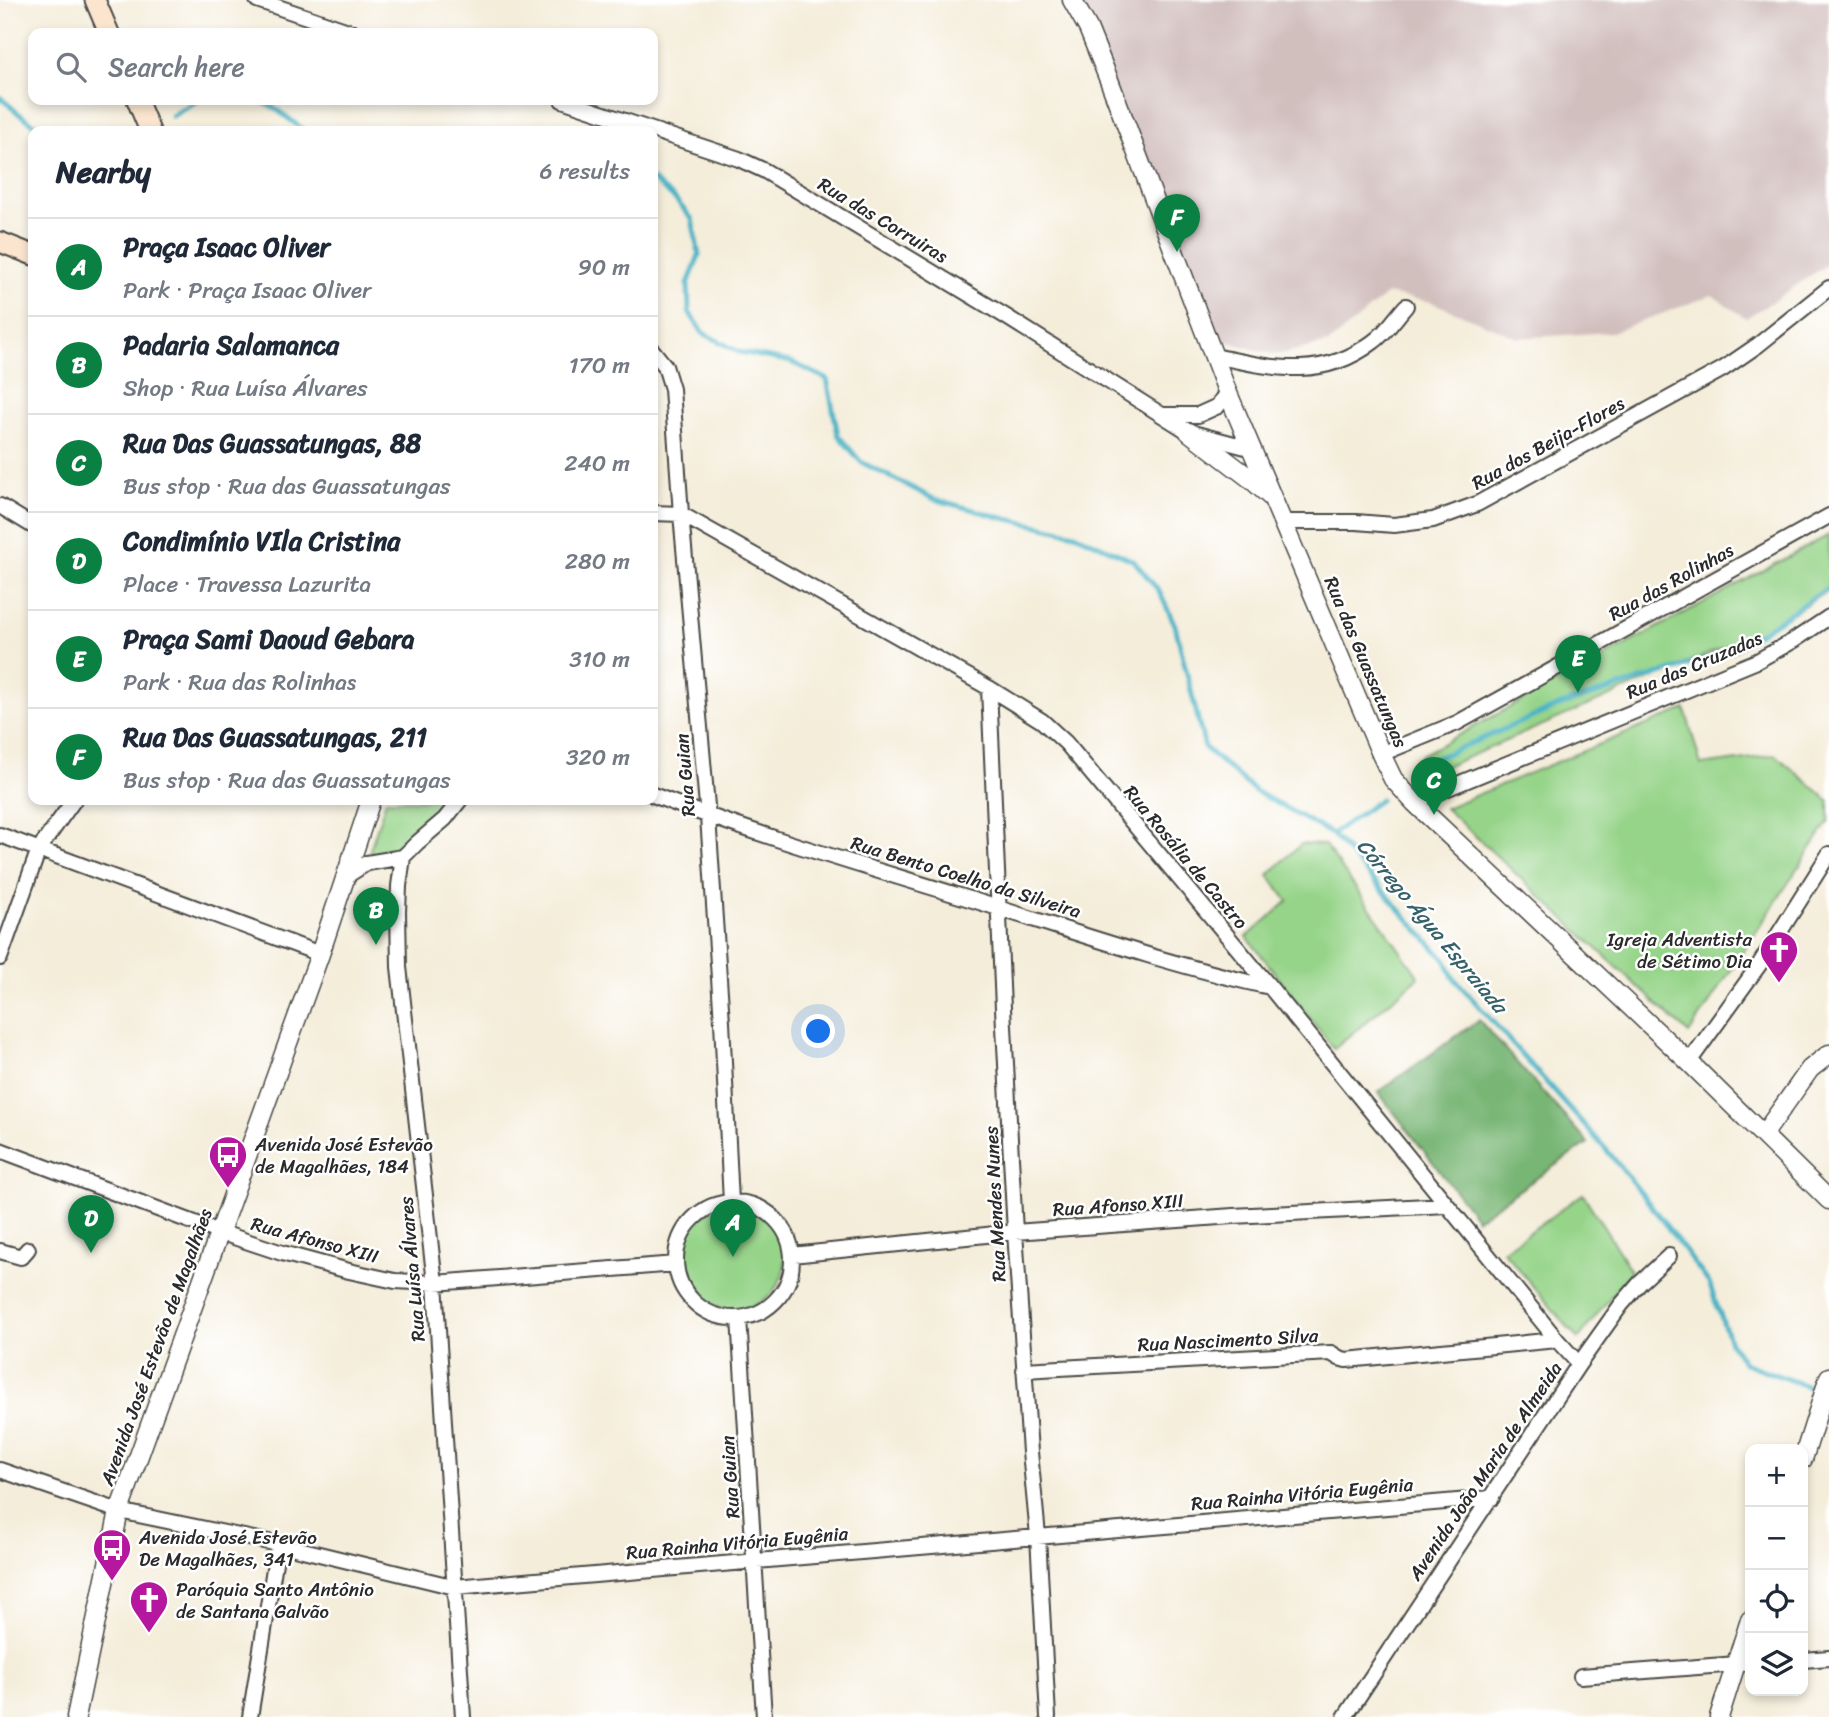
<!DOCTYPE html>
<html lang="en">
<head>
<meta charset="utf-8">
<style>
  :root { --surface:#fff; --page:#f2f2f3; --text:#1f2937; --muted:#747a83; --line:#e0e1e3; --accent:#0b8043 }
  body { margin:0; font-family:Sriracha,sans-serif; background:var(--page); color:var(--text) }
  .controls { position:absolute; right:21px; bottom:21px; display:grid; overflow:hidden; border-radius:14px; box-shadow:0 4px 10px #0003 }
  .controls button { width:63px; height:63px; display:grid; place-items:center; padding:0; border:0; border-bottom:2px solid var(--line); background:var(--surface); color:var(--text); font:35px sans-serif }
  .you { position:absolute; left:819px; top:1032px; width:24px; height:24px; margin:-18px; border:5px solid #fff; border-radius:50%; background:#1a73e8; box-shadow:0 0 0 10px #1a73e833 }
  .badge { display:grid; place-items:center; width:46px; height:46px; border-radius:50%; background:var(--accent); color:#fff; font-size:23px; font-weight:700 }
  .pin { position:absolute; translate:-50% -58px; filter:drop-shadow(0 2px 4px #0008) }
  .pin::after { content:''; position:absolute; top:37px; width:24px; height:21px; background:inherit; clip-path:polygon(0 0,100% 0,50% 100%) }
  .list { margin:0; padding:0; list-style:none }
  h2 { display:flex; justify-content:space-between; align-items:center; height:91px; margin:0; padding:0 28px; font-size:30px }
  h2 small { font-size:23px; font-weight:400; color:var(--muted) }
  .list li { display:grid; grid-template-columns:46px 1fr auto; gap:21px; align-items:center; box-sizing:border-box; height:98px; padding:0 28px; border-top:2px solid var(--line) }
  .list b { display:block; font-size:26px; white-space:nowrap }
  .list p { margin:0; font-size:23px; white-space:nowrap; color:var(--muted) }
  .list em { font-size:23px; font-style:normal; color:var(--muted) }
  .icon { flex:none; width:38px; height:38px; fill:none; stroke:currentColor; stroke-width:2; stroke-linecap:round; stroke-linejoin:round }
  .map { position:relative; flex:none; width:1829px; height:1717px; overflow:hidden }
  .search { position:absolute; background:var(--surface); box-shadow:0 4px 10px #0003; left:28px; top:28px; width:630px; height:77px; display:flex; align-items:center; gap:18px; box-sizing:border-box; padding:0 24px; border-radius:14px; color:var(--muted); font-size:26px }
  .panel { position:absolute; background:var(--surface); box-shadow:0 4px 10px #0003; left:28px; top:126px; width:630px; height:679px; border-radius:14px }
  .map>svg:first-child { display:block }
  .industrial { fill:#d1bfbe }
  .green { fill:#96d489; stroke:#60805a; stroke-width:2 }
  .forest { fill:#78b675; stroke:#527050; stroke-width:2 }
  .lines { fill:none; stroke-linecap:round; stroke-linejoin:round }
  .stream { stroke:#49b3c6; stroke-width:5 }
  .minor-casing { stroke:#494845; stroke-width:18 }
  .tertiary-casing { stroke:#494845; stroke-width:21 }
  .secondary-casing { stroke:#494845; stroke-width:23 }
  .minor { stroke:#fff; stroke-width:14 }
  .tertiary { stroke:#fff; stroke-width:18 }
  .secondary { stroke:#fbe5cf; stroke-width:19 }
  .labels { text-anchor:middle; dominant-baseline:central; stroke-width:5; stroke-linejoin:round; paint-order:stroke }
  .street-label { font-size:19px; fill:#2b2b2b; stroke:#fff }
  .poi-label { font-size:19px; fill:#2b2b2b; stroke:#fff; text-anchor:start }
  .water-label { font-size:21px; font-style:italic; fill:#376169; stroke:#fff }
</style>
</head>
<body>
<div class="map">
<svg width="1829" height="1717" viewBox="0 0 1829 1717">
  <rect width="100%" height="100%" fill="#fff"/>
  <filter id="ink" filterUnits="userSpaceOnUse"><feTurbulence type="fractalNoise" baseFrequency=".0143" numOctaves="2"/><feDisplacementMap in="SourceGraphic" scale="14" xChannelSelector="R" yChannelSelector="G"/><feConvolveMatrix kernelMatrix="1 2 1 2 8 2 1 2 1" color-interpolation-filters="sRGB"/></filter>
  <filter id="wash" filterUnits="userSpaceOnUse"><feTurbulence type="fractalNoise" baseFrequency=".00686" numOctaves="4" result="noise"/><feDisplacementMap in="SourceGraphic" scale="28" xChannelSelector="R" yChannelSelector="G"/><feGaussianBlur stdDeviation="1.57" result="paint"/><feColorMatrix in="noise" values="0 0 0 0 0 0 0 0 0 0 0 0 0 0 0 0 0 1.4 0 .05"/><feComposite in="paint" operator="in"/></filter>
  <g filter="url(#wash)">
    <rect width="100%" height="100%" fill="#f4edda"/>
    <path class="industrial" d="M1077,0h752v263l-51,35 -32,20 -34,-23 -99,37 -95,6 -87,-36 -44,-8 -58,49 -54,12 -61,-17z"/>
    <path class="green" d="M1829,535v55l-60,38 -338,145 -15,-15z
      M1685,709l16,56 75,-10 53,46v20l-140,213 -244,-226z
      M386,800h58c-8,14 -41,49 -55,55 -5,2 -12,1 -17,0l-2,-5z
      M1301,844l24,1 94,132 -85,72 -87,-112 41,-36 -20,-26z
      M1583,1194l48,77 -53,68 -75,-88z
      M681 1258a52 52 0 1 1 104 0a52 52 0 1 1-104 0Z"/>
    <path class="forest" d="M1479,1020l109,123 -111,76 -99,-127z"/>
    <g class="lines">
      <path class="stream" d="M0,97l18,16 26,18
        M259,100l17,9 29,22
        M172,116l26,-16
        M653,180l22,19 17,20 7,36 -11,29 1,28 14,21 36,19 52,10 36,17 11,56 23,27 73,37 69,19 72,16 59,27 25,30 16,34 30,123 50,43 77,43 114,127 7,16 157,177 43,54 56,75 21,59 14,21 65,24
        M1415,771l19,-12 127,-54 128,-40 47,-16 93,-62
        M1332,834l48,-34"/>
    </g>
  </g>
  <g filter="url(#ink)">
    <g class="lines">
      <g class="minor-casing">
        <path id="minor" d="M257,0l97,33
          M562,100l177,59 26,12 240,145 184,116 64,17
          M653,351l12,15 7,23 9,125 27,303 14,205 9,180
          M1214,356c58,12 108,25 159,-14 13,-9 23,-25 33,-36
          M1165,415h33l20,-9 9,-15
          M0,506l33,20
          M653,513l28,1 308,174 53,33 24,22 204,244 287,353 22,24
          M1284,522h72l38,3 39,-5 44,-16 246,-135 35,-24 71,-57
          M989,688l14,320 12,224 15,220 8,84 10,181
          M1381,754l76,-31 372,-207
          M653,795c100,39 204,69 307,101 103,32 205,68 310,91
          M460,800l-15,19 -28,24 -14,14 -4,29 -1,26 1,55 36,316 28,434
          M1414,802l343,-141 36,-20 36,-24
          M0,835l320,119
          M345,877l22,-14 36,-6
          M0,958l39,-109 35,-49
          M1689,1062l70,-97 70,-111
          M0,1150l219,82 63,21 67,18 46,10 40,2 241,-19
          M676 1260a58 58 0 1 1 116 0a58 58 0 1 1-116 0Z
          M0,1251l21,6 7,-8
          M792,1255l223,-23 218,-16 214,-11
          M739,1318l25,399
          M1024,1370l307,-17 8,5 7,2 211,-20
          M0,1470l119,41 159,33 177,43 1037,-89
          M1803,1660l26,-2
          M1581,1676l169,-13
          M250,1717l28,-173
          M1345,1717l234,-353 42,-59 19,-22 29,-27"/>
      </g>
      <g class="tertiary-casing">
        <path id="tertiary" d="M1072,0l16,28 21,52 118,311 154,363 12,25 21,23 275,260 140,138
          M1189,432l63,48 19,17
          M1763,1135l47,-66 19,-15
          M1803,1459l26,-82
          M76,1717l43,-206 201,-557 51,-154
          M1719,1717l31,-97"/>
      </g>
      <g class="secondary-casing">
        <path id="secondary" d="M95,0l14,33
          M137,100l13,31
          M0,242l33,13"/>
      </g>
      <use href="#minor" class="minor"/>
      <use href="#tertiary" class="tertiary"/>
      <use href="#secondary" class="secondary"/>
    </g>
  </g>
  <defs>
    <g id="church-pin" transform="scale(2.0125)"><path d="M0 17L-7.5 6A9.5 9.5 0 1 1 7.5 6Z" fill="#b5179e" stroke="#fff"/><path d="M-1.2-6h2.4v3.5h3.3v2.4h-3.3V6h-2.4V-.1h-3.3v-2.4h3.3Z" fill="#fff"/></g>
    <g id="bus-pin" transform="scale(2.0125)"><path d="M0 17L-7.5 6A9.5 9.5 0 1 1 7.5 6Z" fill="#b5179e" stroke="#fff"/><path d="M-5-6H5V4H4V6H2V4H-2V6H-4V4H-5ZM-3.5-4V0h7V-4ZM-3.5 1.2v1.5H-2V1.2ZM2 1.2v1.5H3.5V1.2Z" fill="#fff"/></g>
  </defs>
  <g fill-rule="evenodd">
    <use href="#church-pin" x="1779" y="950"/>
    <use href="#bus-pin" x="228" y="1155"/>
    <use href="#bus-pin" x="112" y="1548"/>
    <use href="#church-pin" x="149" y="1600"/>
  </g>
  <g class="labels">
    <g class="street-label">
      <text transform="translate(883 220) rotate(31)">Rua das Corruiras</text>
      <text transform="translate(1548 443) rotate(-29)">Rua dos Beija-Flores</text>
      <text transform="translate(1671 582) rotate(-29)">Rua das Rolinhas</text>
      <text transform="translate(1366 662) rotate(67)">Rua das Guassatungas</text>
      <text transform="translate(1694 665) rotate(-23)">Rua das Cruzadas</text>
      <text transform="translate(685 775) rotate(-95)">Rua Guian</text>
      <text transform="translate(1186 857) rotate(50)">Rua Rosália de Castro</text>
      <text transform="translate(966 877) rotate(17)">Rua Bento Coelho da Silveira</text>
      <text transform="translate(995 1204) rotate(-93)">Rua Mendes Nunes</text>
      <text transform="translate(1118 1205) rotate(-4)">Rua Afonso XIII</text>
      <text transform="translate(315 1240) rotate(15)">Rua Afonso XIII</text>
      <text transform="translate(412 1269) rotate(-95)">Rua Luísa Álvares</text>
      <text transform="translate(1228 1340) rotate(-3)">Rua Nascimento Silva</text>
      <text transform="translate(156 1347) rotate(-70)">Avenida José Estevão de Magalhães</text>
      <text transform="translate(1485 1471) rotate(-56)">Avenida João Maria de Almeida</text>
      <text transform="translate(730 1477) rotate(-94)">Rua Guian</text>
      <text transform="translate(1302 1494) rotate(-5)">Rua Rainha Vitória Eugênia</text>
      <text transform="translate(737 1543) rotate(-5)">Rua Rainha Vitória Eugênia</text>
    </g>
    <g class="poi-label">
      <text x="1752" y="939" text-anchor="end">Igreja Adventista<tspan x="1752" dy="22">de Sétimo Dia</tspan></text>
      <text x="255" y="1144">Avenida José Estevão<tspan x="255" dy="22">de Magalhães, 184</tspan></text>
      <text x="139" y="1537">Avenida José Estevão<tspan x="139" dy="22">De Magalhães, 341</tspan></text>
      <text x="176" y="1589">Paróquia Santo Antônio<tspan x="176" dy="22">de Santana Galvão</tspan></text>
    </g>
    <g class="water-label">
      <text transform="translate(1432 926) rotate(50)">Córrego Água Espraiada</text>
    </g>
  </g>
</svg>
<div class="controls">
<button>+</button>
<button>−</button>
<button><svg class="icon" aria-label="locate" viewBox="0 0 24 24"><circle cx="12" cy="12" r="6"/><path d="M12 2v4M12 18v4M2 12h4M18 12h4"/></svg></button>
<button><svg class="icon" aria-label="layers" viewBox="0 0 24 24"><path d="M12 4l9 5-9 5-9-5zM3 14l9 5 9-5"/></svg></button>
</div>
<div class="you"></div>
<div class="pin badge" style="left:733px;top:1257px">A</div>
<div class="pin badge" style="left:376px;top:945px">B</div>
<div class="pin badge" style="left:1434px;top:815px">C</div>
<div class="pin badge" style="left:91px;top:1253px">D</div>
<div class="pin badge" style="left:1578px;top:693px">E</div>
<div class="pin badge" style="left:1177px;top:252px">F</div>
<div class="search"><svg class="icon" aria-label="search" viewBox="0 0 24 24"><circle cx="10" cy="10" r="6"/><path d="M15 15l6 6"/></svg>Search here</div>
<section class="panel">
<h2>Nearby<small>6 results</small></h2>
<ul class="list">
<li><span class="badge">A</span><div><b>Praça Isaac Oliver</b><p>Park · Praça Isaac Oliver</p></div><em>90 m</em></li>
<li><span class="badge">B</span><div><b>Padaria Salamanca</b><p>Shop · Rua Luísa Álvares</p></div><em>170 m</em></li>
<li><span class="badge">C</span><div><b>Rua Das Guassatungas, 88</b><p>Bus stop · Rua das Guassatungas</p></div><em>240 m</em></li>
<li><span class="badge">D</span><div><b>Condimínio VIla Cristina</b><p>Place · Travessa Lazurita</p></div><em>280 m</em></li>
<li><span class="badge">E</span><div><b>Praça Sami Daoud Gebara</b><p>Park · Rua das Rolinhas</p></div><em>310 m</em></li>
<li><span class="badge">F</span><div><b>Rua Das Guassatungas, 211</b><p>Bus stop · Rua das Guassatungas</p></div><em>320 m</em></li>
</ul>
</section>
</div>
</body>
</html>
